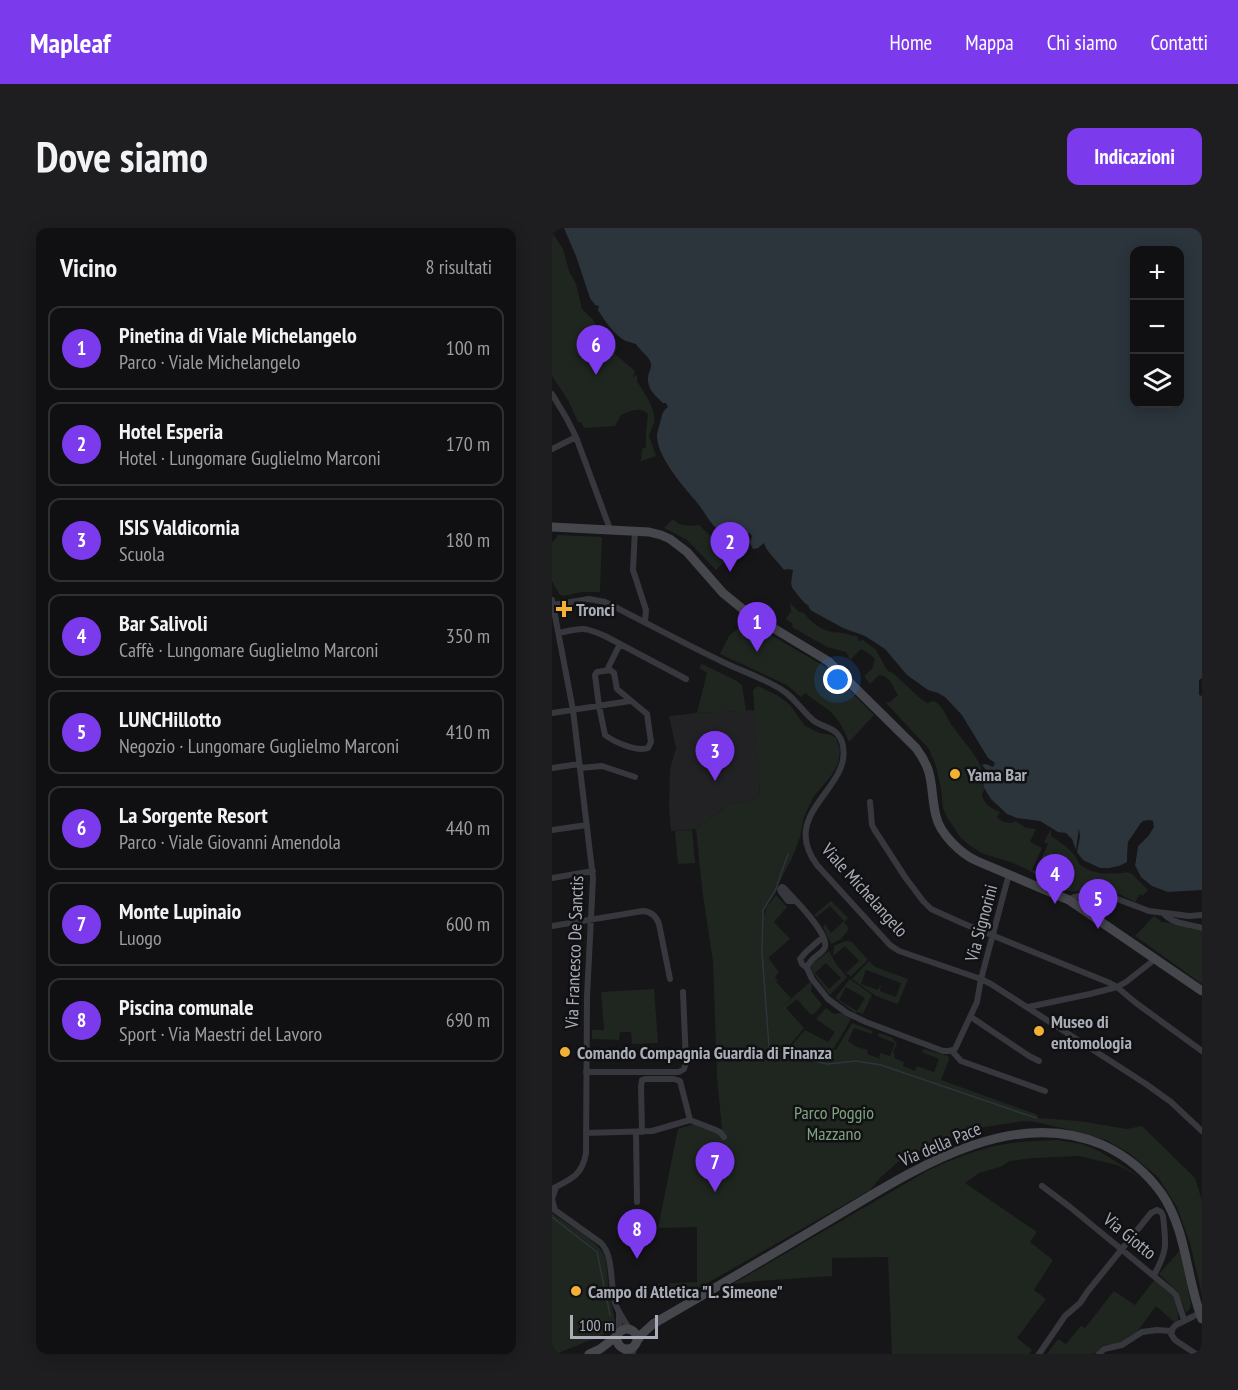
<!DOCTYPE html>
<html lang="it">
<head>
<meta charset="utf-8">
<style>
  :root { --surface:#101012; --page:#1e1e20; --text:#f1f3f6; --muted:#9c9d9f; --line:#303032; --accent:#7c3aed }
  body { margin:0; font-family:"PT Sans Narrow",sans-serif; background:var(--page); color:var(--text) }
  .controls { position:absolute; right:18px; top:18px; display:grid; overflow:hidden; border-radius:12px; box-shadow:0 3px 15px #0003 }
  .controls button { width:54px; height:54px; display:grid; place-items:center; padding:0; border:0; border-bottom:2px solid var(--line); background:var(--surface); color:var(--text); font:30px sans-serif }
  .scale { position:absolute; left:18px; bottom:15px; width:88px; box-sizing:border-box; padding-left:6px; border:3px solid #a8adb8; border-top:0; font-size:16px; line-height:21px; white-space:nowrap; color:#a8adb8; -webkit-text-stroke:4px #111113; paint-order:stroke }
  .you { position:absolute; left:286px; top:452px; width:21px; height:21px; margin:-15px; border:4px solid #fff; border-radius:50%; background:#1a73e8; box-shadow:0 0 0 9px #1a73e833 }
  .badge { display:grid; place-items:center; width:39px; height:39px; border-radius:50%; background:var(--accent); color:#fff; font-size:20px; font-weight:700 }
  .pin { position:absolute; translate:-50% -50px; filter:drop-shadow(0 2px 3px #0008) }
  .pin::after { content:''; position:absolute; top:32px; width:21px; height:18px; background:inherit; clip-path:polygon(0 0,100% 0,50% 100%) }
  .list { margin:0; padding:0; list-style:none }
  h2 { display:flex; justify-content:space-between; align-items:center; height:78px; margin:0; padding:0 24px; font-size:26px }
  h2 small { font-size:20px; font-weight:400; color:var(--muted) }
  .list li { display:grid; grid-template-columns:39px 1fr auto; gap:18px; align-items:center; box-sizing:border-box; height:84px; margin:0 12px 12px; padding:0 12px; border:2px solid var(--line); border-radius:12px }
  .list b { display:block; font-size:22px; white-space:nowrap }
  .list p { margin:0; font-size:20px; white-space:nowrap; color:var(--muted) }
  .list em { font-size:20px; font-style:normal; color:var(--muted) }
  .icon { flex:none; width:33px; height:33px; fill:none; stroke:currentColor; stroke-width:2; stroke-linecap:round; stroke-linejoin:round }
  .map { position:relative; flex:none; width:650px; height:1126px; overflow:hidden; border-radius:12px }
  header { display:flex; align-items:center; gap:36px; box-sizing:border-box; height:84px; padding:0 30px; background:var(--accent); color:#fff }
  header strong { font-size:28px }
  nav { display:flex; gap:33px; margin-inline-start:auto; font-size:21px }
  .intro { display:flex; align-items:center; justify-content:space-between; box-sizing:border-box; height:144px; padding:0 36px }
  h1 { margin:0; font-size:42px }
  .button { padding:15px 27px; border-radius:12px; background:var(--accent); color:#fff; font-size:21px; font-weight:700 }
  main { display:flex; gap:36px; padding:0 36px }
  aside { flex:1; background:var(--surface); border-radius:12px; box-shadow:0 3px 15px #0003 }
  .map>svg:first-child { display:block }
  .built { fill:#222225 }
  .green { fill:#1e261f; fill-rule:evenodd }
  .water { fill:#2c353c; fill-rule:evenodd }
  .pier { fill:#161618 }
  .lines { fill:none; stroke-linecap:round; stroke-linejoin:round }
  .stream { stroke:#2c353c; stroke-width:1.5 }
  .street { stroke:#37383d; stroke-width:6 }
  .secondary { stroke:#45474d; stroke-width:9 }
  .poi-dot { fill:#f2b134; stroke:#111113; stroke-width:2 }
  .labels { text-anchor:middle; dominant-baseline:central; stroke-width:5; stroke-linejoin:round; paint-order:stroke }
  .poi-label { font-size:18px; font-weight:bold; fill:#a8adb8; stroke:#111113; text-anchor:start }
  .street-label { font-size:18px; fill:#a8adb8; stroke:#111113 }
  .park-label { font-size:18px; fill:#7fa381; stroke:#111113 }
</style>
</head>
<body>
<header>
<strong>Mapleaf</strong>
<nav><a>Home</a><a>Mappa</a><a>Chi siamo</a><a>Contatti</a></nav>
</header>
<div class="intro"><h1>Dove siamo</h1><a class="button">Indicazioni</a></div>
<main>
<aside>
<h2>Vicino<small>8 risultati</small></h2>
<ul class="list">
<li><span class="badge">1</span><div><b>Pinetina di Viale Michelangelo</b><p>Parco · Viale Michelangelo</p></div><em>100 m</em></li>
<li><span class="badge">2</span><div><b>Hotel Esperia</b><p>Hotel · Lungomare Guglielmo Marconi</p></div><em>170 m</em></li>
<li><span class="badge">3</span><div><b>ISIS Valdicornia</b><p>Scuola</p></div><em>180 m</em></li>
<li><span class="badge">4</span><div><b>Bar Salivoli</b><p>Caffè · Lungomare Guglielmo Marconi</p></div><em>350 m</em></li>
<li><span class="badge">5</span><div><b>LUNCHillotto</b><p>Negozio · Lungomare Guglielmo Marconi</p></div><em>410 m</em></li>
<li><span class="badge">6</span><div><b>La Sorgente Resort</b><p>Parco · Viale Giovanni Amendola</p></div><em>440 m</em></li>
<li><span class="badge">7</span><div><b>Monte Lupinaio</b><p>Luogo</p></div><em>600 m</em></li>
<li><span class="badge">8</span><div><b>Piscina comunale</b><p>Sport · Via Maestri del Lavoro</p></div><em>690 m</em></li>
</ul>
</aside>
<div class="map">
<svg width="650" height="1126" viewBox="0 0 650 1126">
  <rect width="100%" height="100%" fill="#161618"/>
  <path class="built" d="M203,482l5,83 -7,8 -23,3 -34,25 -25,2 -2,-23 1,-39 6,-21 -7,-32 28,-3z"/>
  <path class="green" d="M0,4l11,17 6,22 7,13 6,25 11,11 7,12 7,7 10,8 -2,7 20,17 -2,6 4,-2v6c6,10 20,29 17,41 -1,5 -4,9 -5,14l7,20 -15,5 1,-12 4,-2v-16l2,-17c-8,-8 -18,-3 -27,1l-6,11 -31,2 -3,-6h-3l-10,-22 -16,-24z
    M121,291c7,8 16,7 27,6 8,12 24,17 29,32l-13,13 -29,-30 -23,-12z
    M6,307l44,2 -2,55h-18l-19,4 -4,-2 -7,-13v-38z
    M238,375l9,9 5,1c7,9 17,17 28,19 4,1 7,0 10,1 6,1 9,3 15,3l2,5 4,-1 13,10 9,16 3,5 5,2 28,26 6,4 7,-2c11,6 12,17 19,26 10,14 23,26 29,43 2,6 3,13 2,19 -1,6 -3,3 -1,9 3,8 10,11 17,14l-3,6 7,4 8,1 3,-2 4,2 7,5 10,1 -6,13 12,6 -10,22 4,1 12,-27 -4,-2 7,-13v7c12,8 24,16 29,29 15,10 26,9 44,8l2,-1 6,2 16,16 -5,6 -3,-2 -5,8 -14,-7 -13,-4h-41l-5,-1 -36,-21 -13,-6 -32,-10 -13,-9 -7,-6 -13,-19 -5,-11 -2,-19 -5,-23 -7,-17 -43,-46 4,-1 8,-7c-6,-9 -7,-18 -19,-20l-9,9 -6,-8 8,-7 3,-10 -4,-4 -10,-6 -11,11 -4,-8 -19,-5 -35,-20 1,-3 -7,-5 5,-8z
    M195,393l80,47 47,47 -25,27 -9,-19 -9,-11 -26,-19 -4,4 -14,-12 -67,-31 9,-18z
    M150,436l35,17 5,4 4,26 -49,2 10,-40 -8,-5z
    M206,458l19,9 13,10 15,21 15,7 11,2 5,3 4,12 -2,14 -7,12 -17,20 -10,21 -4,20 -7,19 -13,25 -5,13 -8,11 -3,6 1,5 1,-8 10,-13 11,12 -13,15 16,17 -21,18v2l10,13 -4,5 3,4 -2,1 15,16 -14,13 33,-29 2,3 -1,6 11,14 -8,9h-4l-13,-15 -11,9 18,20 -14,17 1,1 14,-16 23,12 7,-10 -19,-13 10,-11 8,6 7,-1 10,6 -17,29 -3,2h5l16,-27 21,8 -1,3 -18,-6 -6,13 9,6 11,3 -1,4 15,5 -3,-2 1,-4 10,3 5,-13 -17,-7 1,-3 14,5v2l4,2 -4,11 2,1 -1,4 10,4 -1,4 12,5 2,-5 17,6 5,-13 -17,-7 1,-3 25,7 1,3 -8,21 97,35v3l41,3 48,8 15,-3 53,52 7,23v94l-12,-52 -13,-36 -19,-30 -29,-24 -23,-13 -40,-11 -30,-7 -12,-1 -46,7 -43,16 -37,18 -17,15 -11,13 -180,103 -1,-5 -31,2v-6l39,-2v-55l-39,1 20,-99 16,-5 28,5 -5,-52 -4,-115 -11,-74 -6,-59 34,-25 23,-3 7,-8 -7,-103z
    M140,602l3,33 -17,1 -3,-33z
    M279,673l17,17 -4,4 5,7 -8,10 -10,5 -8,-17 2,-3 6,9 13,-12 -14,-15 -14,11 -2,-2z
    M602,688l8,6 30,4 10,4v54l-67,-48z
    M293,713l7,1 16,18 -17,16 -5,-3 13,-12 -14,-15 -12,10 1,-10z
    M277,723l7,13 11,13 -17,18 -11,-14 -8,-11 1,-6zM274,735l15,15 -12,11 -14,-16z
    M317,733l6,6 33,12 -10,25 -22,-8 -24,-17zM314,742l35,13 -5,14 -16,-6 1,-7 -3,6 -17,-6z
    M298,751l22,16 -9,19 -5,-2 -3,1 -20,-15zM294,759l19,11 -8,13 -18,-11z
    M102,761l4,54 -26,1 -1,-12h-11l-1,8 -27,-1v-9h12l-3,-38z
    M505,912l25,4 17,7 41,26 -23,-12 -38,-9 -44,2 -25,3 -10,6 -21,6 -14,10 72,49 -7,10 23,18 -19,30 12,9 -29,39 15,12 -3,4h-137l-4,-97 -56,1v18l-73,5 -26,3 194,-113c23,-11 48,-21 73,-26 19,-4 38,-4 57,-5z
    M0,985c13,10 39,24 49,37 7,9 6,24 7,36 2,12 5,24 7,36l-12,13 -47,19h-4z
    M628,1022l11,53 -1,5 -4,5 -7,-19 -6,-7 -14,-13z
    M603,1051c16,13 24,20 23,42l-4,1 -18,-16 -19,26 -18,12 -16,1 -7,8 -6,1h-43l11,-15 8,5 15,-18 4,2 29,-37 21,14z"/>
  <path class="water" d="M12,0h638v450l-3,2v15l3,1v194l-34,2 -16,-6 -11,-9 -6,-12 3,-19 11,-11 4,-14 -12,2 -13,19 -1,20 -8,4 -10,2h-9l-17,-8 -6,-8 3,-15 -1,-9 -3,22 -4,-11 -6,-6 -8,-1 -18,-11 -23,-3 -10,-4 -16,-15 -7,-11v-10l5,-4 -7,-9 4,-1 7,3 2,-4 -7,-5 -26,-43 -17,-18 -7,-4 -10,-3 -21,-15 -22,-26 -20,-13 -22,-8 -31,-17 -3,-3v-2c-7,-5 -2,-1 -8,-7 -11,-14 -11,-10 -8,-29l-5,-1 -4,1c-6,-9 -17,-17 -20,-27l-6,5 -5,1 -3,-6 2,-7 -2,-3 -4,1 -1,3 -6,5 -3,-3c-24,-6 -27,-23 -42,-40 -12,-14 -37,-43 -37,-63 0,-5 2,-9 3,-13 2,-7 2,-12 8,-16l-2,-4h-3c-7,-7 -16,-14 -15,-25 0,-5 4,-10 3,-14 0,-6 -12,-14 -15,-20 -3,-1 -7,-2 -10,-3 -11,-5 -22,-21 -28,-31l1,-4 -4,-1 -5,-7 -14,-42zM582,22h46v154h-46z"/>
  <path class="pier" d="M597,592l4,1 1,6 -5,8 -11,11 -3,19 -3,-1 3,-19 16,-18v-4h-2l-6,2 -12,18 -2,20 -2,-1 1,-20 13,-19 2,-2z"/>
  <g class="lines">
    <path class="stream" d="M236,626l-13,37 -12,19 -1,42 7,95 4,3h9l21,8 24,6 29,-3 25,4 155,53
      M0,989l45,35 13,63"/>
    <path class="street" d="M0,166l15,25 9,18 34,92
      M0,221l24,-12
      M83,302l-2,40 13,40 -1,12
      M0,372l21,110 20,168 -6,119 -1,156c-4,23 -15,26 -34,36
      M0,377l37,-6 16,3c40,20 78,41 118,60 18,9 46,18 62,30 11,8 18,20 29,29 10,7 23,6 28,21 14,46 -65,69 -25,123l73,80 9,6 82,28 10,5 155,100 25,18 31,29
      M7,405c22,-5 24,-7 46,3l81,43
      M55,442l13,-26
      M58,442l4,3 3,16 30,25 4,28 -3,6c-11,4 -34,-6 -43,-13l-6,-29 -4,-31 2,-3z
      M0,485l78,-12
      M0,540l27,-4
      M28,540l22,-2 33,11
      M318,574l2,23 2,4 31,48 18,24 8,8 31,14 148,60 7,4 19,16 66,48
      M0,602l35,-5
      M0,650l41,-7
      M517,672l5,-3 6,-1 24,-1 8,2 37,14 40,5 13,-1
      M243,673h-7l-7,-9 -1,-3 2,-2 2,1c9,10 45,45 41,59 -3,8 -15,10 -18,21l5,11 16,20 19,14 19,9 77,29h6l6,-2 22,-47 4,-23 28,-105
      M612,686c8,10 26,10 38,14
      M0,698l91,-15c9,1 13,5 16,13l11,55
      M255,740l-5,-4 -2,-5 6,-7 17,-15
      M476,779l62,-13 27,-7 9,-5 28,-22
      M419,789l58,39 10,5
      M400,823l9,10 84,30
      M34,844h93l5,-3 2,-7 -3,-70
      M84,904l1,70
      M90,904l-1,-46 1,-6 3,-1h29l6,2 10,39
      M34,905l66,-2 38,-11 26,10 5,3 3,4
      M490,958l28,21 102,84 4,4 8,25
      M0,980l49,35c13,13 9,42 14,60 3,9 9,17 14,25
      M3,982l-3,-11 4,-12
      M67,1105v-19
      M71,1120l4,6
      M80,1126l4,-10
      M487,1126l26,-38 15,-13 8,-12 63,-78 6,-3 4,2 2,4c3,28 5,34 -9,59
      M547,1126l5,-5 18,-4 20,-13 15,-2 14,1
      M644,1126l-21,-14 -4,-6 2,-6 3,-3 24,-12"/>
    <path class="secondary" d="M0,299l97,5 12,3 9,4 17,13 36,41 22,18 83,50 88,87c20,27 13,39 20,68 4,18 25,38 41,45l92,39 133,91
      M65 1111a10 10 0 1 1 20 0a10 10 0 1 1-20 0Z
      M85,1113l5,-7 11,-10c55,-32 110,-64 165,-97 81,-47 187,-125 285,-82 24,11 44,28 59,49 25,37 24,84 40,125
      M37,1126l11,-5 17,-13"/>
  </g>
  <g class="poi-dot">
    <path d="M9 372h6v6h6v6h-6v6h-6v-6h-6v-6h6z"/>
    <circle cx="403" cy="546" r="6"/>
    <circle cx="487" cy="803" r="6"/>
    <circle cx="13" cy="824" r="6"/>
    <circle cx="24" cy="1063" r="6"/>
  </g>
  <g class="labels">
    <g class="poi-label">
      <text x="24" y="381">Tronci</text>
      <text x="415" y="546">Yama Bar</text>
      <text x="499" y="793">Museo di<tspan x="499" dy="21">entomologia</tspan></text>
      <text x="25" y="824">Comando Compagnia Guardia di Finanza</text>
      <text x="36" y="1063">Campo di Atletica "L. Simeone"</text>
    </g>
    <g class="street-label">
      <text transform="translate(313 662) rotate(48)">Viale Michelangelo</text>
      <text transform="translate(429 695) rotate(-75)">Via Signorini</text>
      <text transform="translate(22 724) rotate(-88)">Via Francesco De Sanctis</text>
      <text transform="translate(388 916) rotate(-23)">Via della Pace</text>
      <text transform="translate(578 1008) rotate(39)">Via Giotto</text>
    </g>
    <g class="park-label">
      <text x="282" y="884">Parco Poggio<tspan x="282" dy="21">Mazzano</tspan></text>
    </g>
  </g>
</svg>
<div class="controls">
<button>+</button>
<button>−</button>
<button><svg class="icon" aria-label="layers" viewBox="0 0 24 24"><path d="M12 4l9 5-9 5-9-5zM3 14l9 5 9-5"/></svg></button>
</div>
<div class="scale">100 m</div>
<div class="you"></div>
<div class="pin badge" style="left:205px;top:424px">1</div>
<div class="pin badge" style="left:178px;top:344px">2</div>
<div class="pin badge" style="left:163px;top:553px">3</div>
<div class="pin badge" style="left:503px;top:676px">4</div>
<div class="pin badge" style="left:546px;top:701px">5</div>
<div class="pin badge" style="left:44px;top:147px">6</div>
<div class="pin badge" style="left:163px;top:964px">7</div>
<div class="pin badge" style="left:85px;top:1031px">8</div>
</div>
</main>
</body>
</html>
